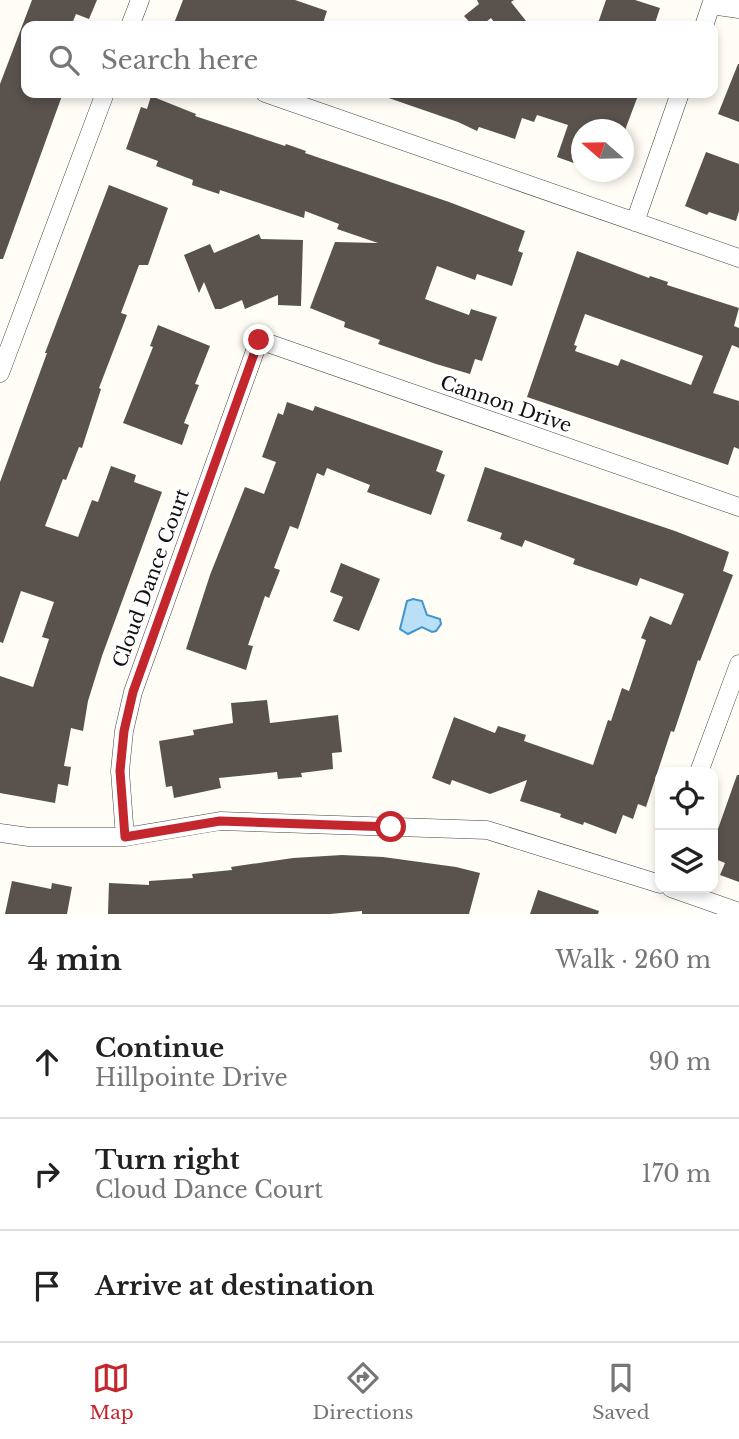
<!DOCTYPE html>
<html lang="en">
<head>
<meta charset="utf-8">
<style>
  :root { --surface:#fff; --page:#f2f2f2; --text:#222; --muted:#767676; --line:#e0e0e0; --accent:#c4262e }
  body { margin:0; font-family:"Libre Baskerville",serif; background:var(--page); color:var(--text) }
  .controls { position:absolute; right:21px; bottom:21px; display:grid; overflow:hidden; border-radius:14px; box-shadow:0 4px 10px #0003 }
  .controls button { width:63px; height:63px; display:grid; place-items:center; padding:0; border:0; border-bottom:2px solid var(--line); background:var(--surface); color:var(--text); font:35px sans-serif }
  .compass { position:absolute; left:571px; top:119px; width:63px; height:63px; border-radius:50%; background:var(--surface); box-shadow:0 4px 10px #0003; rotate:290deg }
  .stop { position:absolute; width:21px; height:21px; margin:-16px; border:5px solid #c4262e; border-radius:50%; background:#fff }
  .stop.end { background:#c4262e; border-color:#fff; box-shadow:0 2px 7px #0008 }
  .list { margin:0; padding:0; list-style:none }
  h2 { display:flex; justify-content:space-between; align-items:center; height:91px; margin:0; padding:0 28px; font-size:30px }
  h2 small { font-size:23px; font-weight:400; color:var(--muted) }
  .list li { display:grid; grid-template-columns:46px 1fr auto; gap:21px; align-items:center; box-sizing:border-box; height:112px; padding:0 28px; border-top:2px solid var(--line) }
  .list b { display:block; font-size:26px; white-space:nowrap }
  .list p { margin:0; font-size:23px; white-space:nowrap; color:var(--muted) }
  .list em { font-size:23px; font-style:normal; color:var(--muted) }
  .icon { flex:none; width:38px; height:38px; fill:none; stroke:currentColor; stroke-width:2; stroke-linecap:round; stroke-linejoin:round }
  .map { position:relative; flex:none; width:739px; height:914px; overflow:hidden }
  .search { position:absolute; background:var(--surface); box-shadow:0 4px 10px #0003; left:21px; right:21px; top:21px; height:77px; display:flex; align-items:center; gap:18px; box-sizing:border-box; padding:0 24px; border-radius:14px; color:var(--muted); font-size:26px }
  .sheet { height:427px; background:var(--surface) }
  nav { display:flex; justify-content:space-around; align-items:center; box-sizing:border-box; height:98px; border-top:2px solid var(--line); background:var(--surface); font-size:19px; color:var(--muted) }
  nav a { display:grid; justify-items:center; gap:4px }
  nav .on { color:var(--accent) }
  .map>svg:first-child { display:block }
  .water { fill:#b9e0f7; stroke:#3f96cf; stroke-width:2 }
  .building { fill:#5a524d; fill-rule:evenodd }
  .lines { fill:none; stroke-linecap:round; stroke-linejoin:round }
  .minor-casing { stroke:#444; stroke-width:19 }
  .minor { stroke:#fff; stroke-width:18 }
  .route { stroke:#c4262e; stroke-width:9 }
  .labels { text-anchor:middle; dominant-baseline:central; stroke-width:7; stroke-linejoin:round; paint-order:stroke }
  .street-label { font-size:19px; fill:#111; stroke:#fff }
</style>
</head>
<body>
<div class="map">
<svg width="739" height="914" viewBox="0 0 739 914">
  <rect width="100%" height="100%" fill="#fffdf5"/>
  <path class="water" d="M413,599l9,2 5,14 13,4 1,5 -5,7 -4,1 -10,-5 -14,7 -8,-5 7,-28z"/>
  <path class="building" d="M32,0h65l-8,19 -13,-5 -5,12h-45v67h37l-60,166h-3v-175z
    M183,0h112l32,11 -5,15h-149z
    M477,0h37l-3,2 19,24h-33l-6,-8 -10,8h-8l-9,-10 15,-12z
    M606,0h29l25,8 -6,18h-57z
    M738,64h1v58l-21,-8z
    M381,93h258l-14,37h-43v36l-25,-9 11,-32 -31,-10 -3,7 -12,-4 -7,21 -36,-12 -2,4 -19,-9 -78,-27z
    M151,96l45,18 -1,2 90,30 1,-2 20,7 -1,2 144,49 76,29 -7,20 5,2 -11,33 -35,-12 -2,6 -38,-14 -12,33 44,16 2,-6 26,8 -15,44 -7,-2 -5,15 -34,-10 -58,-20 2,-4 -36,-13 1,-5 -35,-14 25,-66 43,1 -41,-14 2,-5 -34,-13 -1,7 -84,-28 -1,4 -27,-9 1,-5 -37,-14 2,-5 -32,-12 15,-42 6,2z
    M706,152l33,12v47l-3,10 -27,-9 -2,3 -22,-9z
    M109,185l59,23 -20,57h-9l-18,48 6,2 -28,73 2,1 -19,59 -3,-1 -13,33 -3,-1 -18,47 33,11 14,-37 6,2 13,-36 25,9 -2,7 28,10 -60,164 -14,45 -5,30 -12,-3 -7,38 7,1 -3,19 -10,-2 -3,19 -55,-10v-117l33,11 16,-48 -7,-2 12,-35 -33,-11 -18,52 -3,-1v-160l47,-129h-2z
    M259,234l2,5 42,1 -2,66 -23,-1v-10l-33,14 -3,-9 -21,9h-6l-11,-27 -5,11 -15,-38 26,-11 4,9z
    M577,251l72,27 1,-2 18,6 -1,3 72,23 -5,18 5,2v20l-7,-3 -19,48 26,8v48l-5,-2 -6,18 -201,-68zM585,314l118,42 -12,29 -70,-26 -3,7 -43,-15 2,-5 -3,-1z
    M158,325l52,21 -15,38 4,1 -15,38 5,2 -7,20 -59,-22 30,-76 -3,-1z
    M287,402l26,9 2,-5 128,45 -7,20 9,4 -14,40 -64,-23 3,-7 -43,-17 -3,8 -7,-3 -19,56 -8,-3 -16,42 6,2 -11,28 -4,-2 -17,49 5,1 -7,24 -60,-21 24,-74 35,-88 19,7 12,-32 -14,-5 16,-44 5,2z
    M485,467l190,64 54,21 -6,19 10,4 -33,86 -2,-1 -24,72 -3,-1 -25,76 -8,-3 -5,15 -10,-4 -7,19 -32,-12 -1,3 -23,-8 1,-3 -41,-13 7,-21 -37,14 -38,-14 -2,5 -18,-7 22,-61 41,16 3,-7 28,9 -2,6 69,24 15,-45 3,1 11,-33 7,3 17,-51 -5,-2 9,-22 21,9 13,-31 -44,-16 -3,8 -64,-22 2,-5 -50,-19 -3,7 -22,-8 2,-6 -35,-12z
    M341,563l39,16 -21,52 -26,-10 10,-24 -13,-5z
    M267,700l3,23 68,-8 4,37 -10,1 1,16 -32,4 1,4 -24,2 -1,-7 -58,6 2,10 -47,10 -2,-12 -6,1 -7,-46 35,-6 -1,-5 40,-7 -2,-20z
    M737,775h2v107l-19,-7 5,-12 -12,-5v-15z
    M342,855l41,2 73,10 24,6 -11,41h-107v-3l-32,3h-222l1,-31 40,2v-4l44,-3 -1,-4 40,-4 -1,-3 62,-9z
    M12,881l39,8 1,-6 20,4 -5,27h-62z
    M538,890l61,21 -1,3h-68z"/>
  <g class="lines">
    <g class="minor-casing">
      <path id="minor" d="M130,26l10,-26
        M704,26l7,-21 28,4
        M265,93l474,165
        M635,222l45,-129
        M0,373l105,-280
        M699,772l40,-108
        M0,833l29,4h96l95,-16 267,9 173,54
        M125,837l-5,-66 4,-40 9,-39 126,-352 480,167
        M671,888l68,24"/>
    </g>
    <use href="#minor" class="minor"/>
  </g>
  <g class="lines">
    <path class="route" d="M259,340l-126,352 -9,39 -4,40 5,66 95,-16 171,6"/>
  </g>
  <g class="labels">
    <g class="street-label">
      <text transform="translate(506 404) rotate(19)">Cannon Drive</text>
      <text transform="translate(151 578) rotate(-70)">Cloud Dance Court</text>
    </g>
  </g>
</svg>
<div class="controls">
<button><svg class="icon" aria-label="locate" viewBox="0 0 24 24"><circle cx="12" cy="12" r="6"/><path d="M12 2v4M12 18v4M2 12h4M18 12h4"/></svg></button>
<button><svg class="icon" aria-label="layers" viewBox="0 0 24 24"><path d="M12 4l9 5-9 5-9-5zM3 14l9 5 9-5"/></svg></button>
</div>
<svg class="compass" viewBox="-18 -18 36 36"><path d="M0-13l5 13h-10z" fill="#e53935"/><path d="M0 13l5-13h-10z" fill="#767676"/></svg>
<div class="stop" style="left:391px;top:827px"></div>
<div class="stop end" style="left:259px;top:340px"></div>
<div class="search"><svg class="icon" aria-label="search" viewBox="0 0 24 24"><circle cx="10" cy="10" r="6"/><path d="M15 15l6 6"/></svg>Search here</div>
</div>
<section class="sheet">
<h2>4 min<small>Walk · 260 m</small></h2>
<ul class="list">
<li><svg class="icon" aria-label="ahead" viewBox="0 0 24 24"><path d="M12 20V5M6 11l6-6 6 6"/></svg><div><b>Continue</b><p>Hillpointe Drive</p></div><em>90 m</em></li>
<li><svg class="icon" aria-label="right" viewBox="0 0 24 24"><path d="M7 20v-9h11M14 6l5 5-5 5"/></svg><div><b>Turn right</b><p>Cloud Dance Court</p></div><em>170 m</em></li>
<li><svg class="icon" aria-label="arrive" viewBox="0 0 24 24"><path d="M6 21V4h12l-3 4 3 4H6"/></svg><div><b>Arrive at destination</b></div></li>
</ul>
</section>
<nav>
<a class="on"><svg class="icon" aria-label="map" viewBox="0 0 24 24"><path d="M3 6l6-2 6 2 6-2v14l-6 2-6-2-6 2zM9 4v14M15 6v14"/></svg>Map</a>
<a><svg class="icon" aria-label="directions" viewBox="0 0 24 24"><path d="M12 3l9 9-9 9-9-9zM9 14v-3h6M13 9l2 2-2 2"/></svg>Directions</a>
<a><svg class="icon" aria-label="saved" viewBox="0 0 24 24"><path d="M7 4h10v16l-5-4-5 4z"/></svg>Saved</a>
</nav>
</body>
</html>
